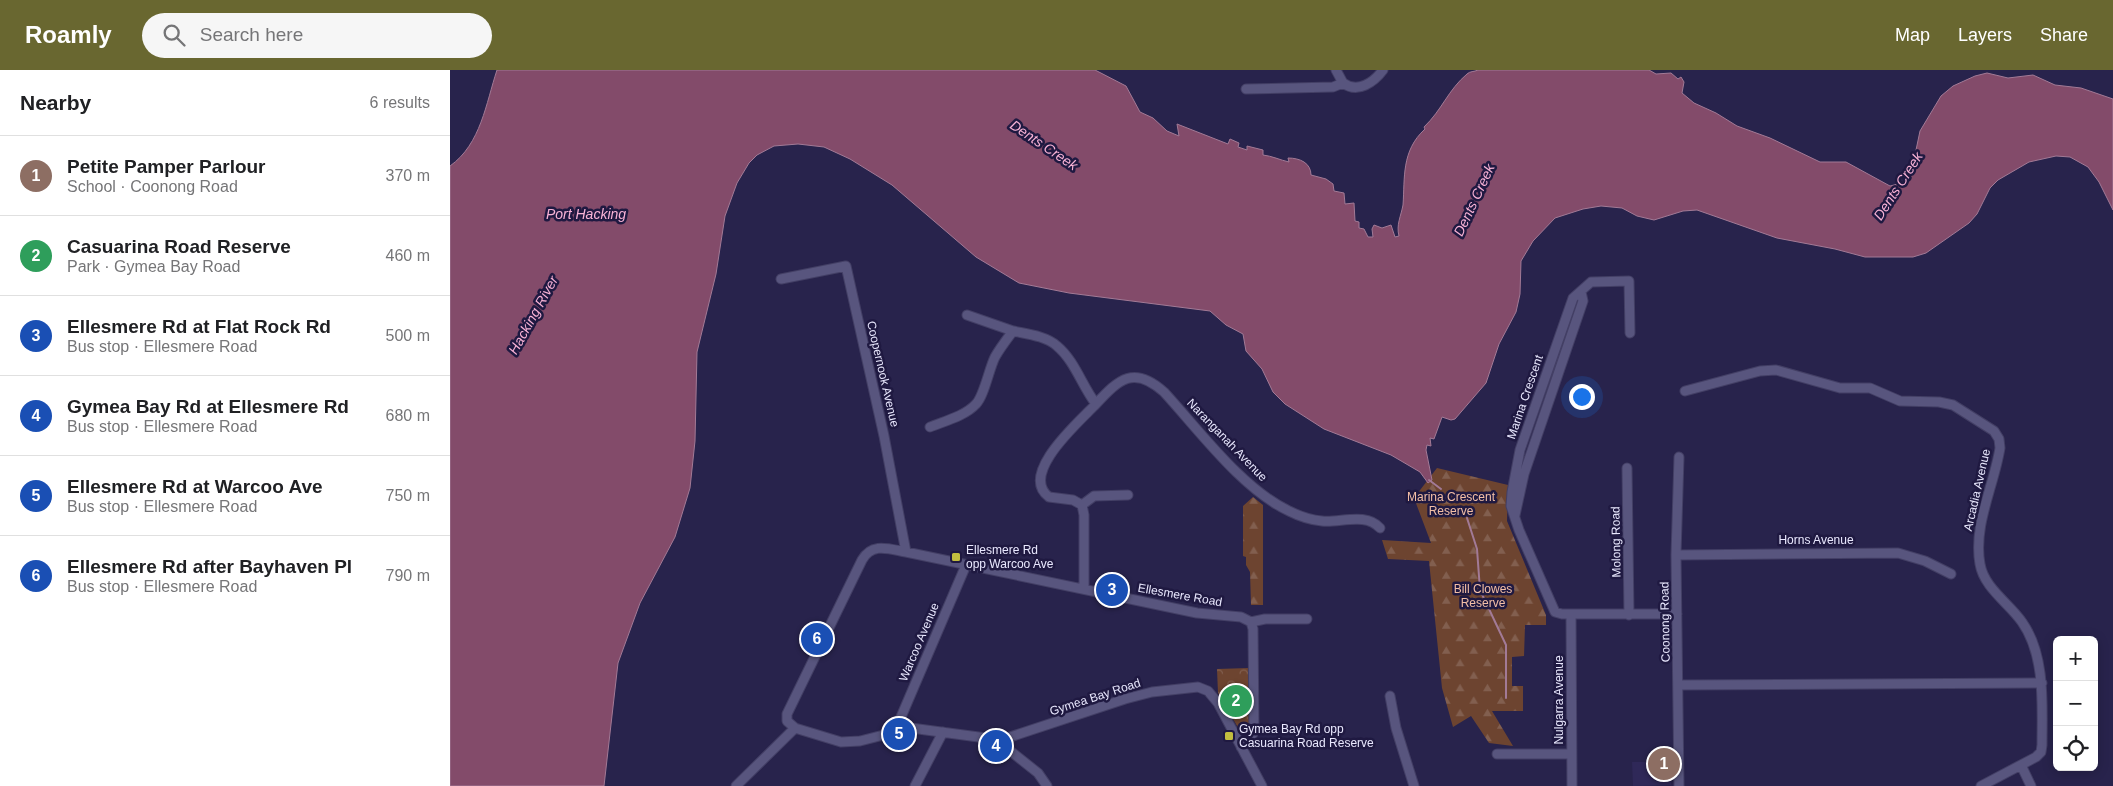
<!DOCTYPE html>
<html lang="en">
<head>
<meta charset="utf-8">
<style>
  :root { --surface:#fff; --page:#f6f6f6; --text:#202124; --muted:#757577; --line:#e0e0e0; --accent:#696730 }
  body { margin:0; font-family:Helvetica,sans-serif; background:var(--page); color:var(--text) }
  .controls { position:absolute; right:15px; bottom:15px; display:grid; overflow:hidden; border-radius:8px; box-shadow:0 2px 12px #0003 }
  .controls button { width:45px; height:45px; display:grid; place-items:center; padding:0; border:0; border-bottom:1px solid var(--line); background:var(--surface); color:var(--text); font:25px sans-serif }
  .you { position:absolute; left:1131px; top:326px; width:18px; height:18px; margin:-12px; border:4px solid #fff; border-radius:50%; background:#1a73e8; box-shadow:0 0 0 8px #1a73e833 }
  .badge { display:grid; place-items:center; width:32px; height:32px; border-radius:50%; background:var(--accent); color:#fff; font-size:16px; font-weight:700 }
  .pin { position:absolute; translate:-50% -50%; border:2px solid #fff; box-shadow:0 1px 5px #0006 }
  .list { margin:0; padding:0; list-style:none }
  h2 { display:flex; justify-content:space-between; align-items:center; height:65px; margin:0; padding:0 20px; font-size:21px }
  h2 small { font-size:16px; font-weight:400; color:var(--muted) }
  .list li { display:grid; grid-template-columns:32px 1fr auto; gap:15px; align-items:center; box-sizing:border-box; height:80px; padding:0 20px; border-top:1px solid var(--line) }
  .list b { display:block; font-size:19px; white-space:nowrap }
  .list p { margin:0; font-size:16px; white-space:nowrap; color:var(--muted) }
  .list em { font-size:16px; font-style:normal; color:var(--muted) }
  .icon { flex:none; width:28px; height:28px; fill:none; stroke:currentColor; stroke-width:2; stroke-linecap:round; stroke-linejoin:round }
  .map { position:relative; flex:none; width:1663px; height:716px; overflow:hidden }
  header { display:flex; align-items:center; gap:30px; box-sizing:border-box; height:70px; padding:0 25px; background:var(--accent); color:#fff }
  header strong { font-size:24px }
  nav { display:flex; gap:28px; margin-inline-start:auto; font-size:18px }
  .search { width:350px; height:45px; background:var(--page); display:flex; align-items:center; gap:12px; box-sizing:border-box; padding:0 18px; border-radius:28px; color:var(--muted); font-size:19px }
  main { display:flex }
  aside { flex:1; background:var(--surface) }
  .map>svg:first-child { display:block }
  .built { fill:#2f2858 }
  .forest { fill:url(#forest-firs) }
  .park { fill:url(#park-crowns) }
  .water { fill:#834b6a; stroke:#a27a96 }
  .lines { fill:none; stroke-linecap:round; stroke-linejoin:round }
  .stream { stroke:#a27a96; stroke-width:2 }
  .minor-casing { stroke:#433f65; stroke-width:11 }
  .minor { stroke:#58557e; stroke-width:9 }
  .poi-dot { fill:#c2bd3f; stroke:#1f1941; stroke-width:2 }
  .labels { text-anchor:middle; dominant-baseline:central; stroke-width:5; stroke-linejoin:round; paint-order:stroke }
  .street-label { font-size:12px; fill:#e9e8fe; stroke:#1f1941 }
  .park-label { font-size:12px; fill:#f3bfa6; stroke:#1f1941 }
  .poi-label { font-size:12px; fill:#e9e8fe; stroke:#1f1941; text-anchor:start }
  .water-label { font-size:14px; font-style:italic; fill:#f8b2d6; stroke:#1f1941 }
</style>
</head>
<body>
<header>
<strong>Roamly</strong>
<div class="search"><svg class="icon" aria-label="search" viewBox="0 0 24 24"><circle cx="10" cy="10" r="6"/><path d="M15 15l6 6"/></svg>Search here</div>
<nav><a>Map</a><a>Layers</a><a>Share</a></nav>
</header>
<main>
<aside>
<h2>Nearby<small>6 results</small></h2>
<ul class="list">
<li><span class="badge" style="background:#8d6e63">1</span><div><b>Petite Pamper Parlour</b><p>School · Coonong Road</p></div><em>370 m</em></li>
<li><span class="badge" style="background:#2e9e5b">2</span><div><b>Casuarina Road Reserve</b><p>Park · Gymea Bay Road</p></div><em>460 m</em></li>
<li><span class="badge" style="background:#1a4fb4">3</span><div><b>Ellesmere Rd at Flat Rock Rd</b><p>Bus stop · Ellesmere Road</p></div><em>500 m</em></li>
<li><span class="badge" style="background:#1a4fb4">4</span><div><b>Gymea Bay Rd at Ellesmere Rd</b><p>Bus stop · Ellesmere Road</p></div><em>680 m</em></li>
<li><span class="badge" style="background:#1a4fb4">5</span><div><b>Ellesmere Rd at Warcoo Ave</b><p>Bus stop · Ellesmere Road</p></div><em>750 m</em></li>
<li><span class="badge" style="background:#1a4fb4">6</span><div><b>Ellesmere Rd after Bayhaven Pl</b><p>Bus stop · Ellesmere Road</p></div><em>790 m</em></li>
</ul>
</aside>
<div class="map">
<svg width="1663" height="716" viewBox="0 0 1663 716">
  <defs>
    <pattern id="forest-firs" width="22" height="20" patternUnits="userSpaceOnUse" patternTransform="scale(1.25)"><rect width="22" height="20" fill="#6d4430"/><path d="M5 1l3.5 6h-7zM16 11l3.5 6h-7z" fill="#825f4f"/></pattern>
    <pattern id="park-crowns" width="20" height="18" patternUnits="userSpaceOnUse" patternTransform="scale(1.25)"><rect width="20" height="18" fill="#6d4430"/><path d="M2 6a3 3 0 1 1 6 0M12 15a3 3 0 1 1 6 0" fill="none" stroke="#825f4f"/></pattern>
  </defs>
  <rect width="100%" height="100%" fill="#28234c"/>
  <path class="built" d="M1182,692h38l1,23 -38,1z"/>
  <path class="forest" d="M987,398l71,17 -1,36 39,94v10h-21l-1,31 -12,1v29h11v25h-31l21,35 -24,-3 -18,-27 -18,11 -11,-39 -13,-127 -41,-2 -6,-19 49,3 -17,-45z
    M803,427l10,8v100h-12l-1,-33 -4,-7v-8l-3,-1v-50z"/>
  <path class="park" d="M799,598l1,62 -4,4 -6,-3 -22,-38 -1,-24z"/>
  <path class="water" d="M47,0h598l31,16 14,26 13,6 14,13 12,5 -2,-12 51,20 2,-5 9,4 -1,4 9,3v-4l16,4v5c9,1 17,5 26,7l-1,-4c12,0 23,5 23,17l15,4 7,5 1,7 10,2 1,11 9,-1 1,18 4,1v6l5,1 4,8h5l-1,-8 2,-4 8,3 9,-3 4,12 4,-1c-3,-11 2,-20 4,-31 2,-27 -2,-54 22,-76l-1,-2c18,-17 24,-37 43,-53 3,-3 7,-2 11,-4h171l7,4 15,-1 7,6 3,-2 3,5 -2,11 12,10 22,10 21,13 33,12 50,24h26l44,24 12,-3 9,-9 9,-43 21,-35 12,-10 22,-10 12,-3 21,5 25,-3 22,10 26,3 32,11v111l-14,-28 -11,-15 -18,-10 -14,-1 -27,6 -31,18 -8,8 -13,26 -8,9 -43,30 -13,4h-48l-30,-8 -58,-11 -80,-28 -14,1 -29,9 -17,-4 -15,-8 -21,-2 -18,3 -28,9 -22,23 -12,20 -1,33 -4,18 -17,32 -13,39 -31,36 -4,1 -9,-3 -8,22 -4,-1 1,8 -4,-1 -1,5 6,30 -4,3 -8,-11 -29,-17 -67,-26 -39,-25 -12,-12 -11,-23 -16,-18 -3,-17 -17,-9 -16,-14 -141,-18 -50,-10 -43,-26 -84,-72 -42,-26 -26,-12 -26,-3 -24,2 -17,9 -8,8 -12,20 -12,33 -9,58 -19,78 -2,89 -5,47 -15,49 -35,66 -22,60 -14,123h-154v-620c31,-22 36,-63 47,-96z"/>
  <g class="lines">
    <path class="stream" d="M979,410l12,9
      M1017,448l10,31 3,41 26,55v53"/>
    <g class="minor-casing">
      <path id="minor" d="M886,0l7,13c15,11 31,-1 40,-13
        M796,19l87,-2 10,-4
        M331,209l65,-13 38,170 22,116
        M517,245l46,16
        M1180,263l-1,-52 -38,1 -18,16 -53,152 -8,42 -1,14 8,24 36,82 7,2h115
        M1235,321l75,-20 16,-1 64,18h30l30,13 39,1 14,3 41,26 5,8 1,9c-6,38 -27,77 -20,116 4,24 29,39 42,58 24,34 20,84 20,123l-1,7 -5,5 -55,29
        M646,334c23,-25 38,-39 68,-12 35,38 78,97 125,119 10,5 21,9 33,10 18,2 44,-9 58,7
        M480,357c15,-6 35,-11 46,-23 8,-8 13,-35 19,-47 5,-9 12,-18 18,-26 14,3 33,5 44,15 18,15 25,40 39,58 -16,17 -78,70 -47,93l24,3 9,5 2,10v74
        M1229,387l-3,98 3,231
        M1177,398l2,147
        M632,435l12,-9 34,-1
        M1065,445l9,-41 59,-173 -2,-9
        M1226,485l222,-2 27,8 26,13
        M1121,544l1,172
        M801,552l-10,-5 -44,-4 -291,-61c-17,-3 -34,-10 -44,8l-75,154v7l8,7 46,14 19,-1 51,-13 90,12 124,-41 27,-7 46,-5 10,4 10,12 44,83
        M801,552l14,-3h42
        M1229,615l363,-2
        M940,626l6,32 18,58
        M448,660l3,-13 65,-152
        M551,670l3,6 34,27 9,13
        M791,677l10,-8 3,-9 -1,-101 -2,-7
        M1047,684h74
        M1571,695l10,21
        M286,716l59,-58
        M465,716l28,-54"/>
    </g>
    <use href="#minor" class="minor"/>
  </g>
  <g class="poi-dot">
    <rect x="501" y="482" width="10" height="10" rx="2.5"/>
    <rect x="774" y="661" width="10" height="10" rx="2.5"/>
  </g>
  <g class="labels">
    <g class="street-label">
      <text transform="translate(433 304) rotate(77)">Coopernook Avenue</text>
      <text transform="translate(1075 327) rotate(-71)">Marina Crescent</text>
      <text transform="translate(777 370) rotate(46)">Naranganah Avenue</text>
      <text transform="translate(1527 420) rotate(-77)">Arcadia Avenue</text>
      <text x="1366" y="470">Horns Avenue</text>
      <text transform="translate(1166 472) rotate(-91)">Molong Road</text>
      <text transform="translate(730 525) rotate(10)">Ellesmere Road</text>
      <text transform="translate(1215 552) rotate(-91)">Coonong Road</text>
      <text transform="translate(469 572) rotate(-67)">Warcoo Avenue</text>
      <text transform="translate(645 627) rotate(-18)">Gymea Bay Road</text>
      <text transform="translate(1109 630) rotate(-90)">Nulgarra Avenue</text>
    </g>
    <g class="park-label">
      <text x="1001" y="427">Marina Crescent<tspan x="1001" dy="14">Reserve</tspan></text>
      <text x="1033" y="519">Bill Clowes<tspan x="1033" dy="14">Reserve</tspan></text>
    </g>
    <g class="poi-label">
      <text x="516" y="480">Ellesmere Rd<tspan x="516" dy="14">opp Warcoo Ave</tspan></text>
      <text x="789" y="659">Gymea Bay Rd opp<tspan x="789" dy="14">Casuarina Road Reserve</tspan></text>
    </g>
    <g class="water-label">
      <text transform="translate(594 75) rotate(34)">Dents Creek</text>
      <text transform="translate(1448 116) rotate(-57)">Dents Creek</text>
      <text transform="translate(1024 130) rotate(-65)">Dents Creek</text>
      <text x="136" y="144">Port Hacking</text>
      <text transform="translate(83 245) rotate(-61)">Hacking River</text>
    </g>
  </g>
</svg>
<div class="controls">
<button>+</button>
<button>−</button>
<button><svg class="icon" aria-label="locate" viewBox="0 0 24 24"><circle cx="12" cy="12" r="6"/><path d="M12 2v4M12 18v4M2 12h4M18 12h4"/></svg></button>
</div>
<div class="you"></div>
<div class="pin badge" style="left:1214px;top:694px;background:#8d6e63">1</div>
<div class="pin badge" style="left:786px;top:631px;background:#2e9e5b">2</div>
<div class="pin badge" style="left:662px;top:520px;background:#1a4fb4">3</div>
<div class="pin badge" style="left:546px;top:676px;background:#1a4fb4">4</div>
<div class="pin badge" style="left:449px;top:664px;background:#1a4fb4">5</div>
<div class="pin badge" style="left:367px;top:569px;background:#1a4fb4">6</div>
</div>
</main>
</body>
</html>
